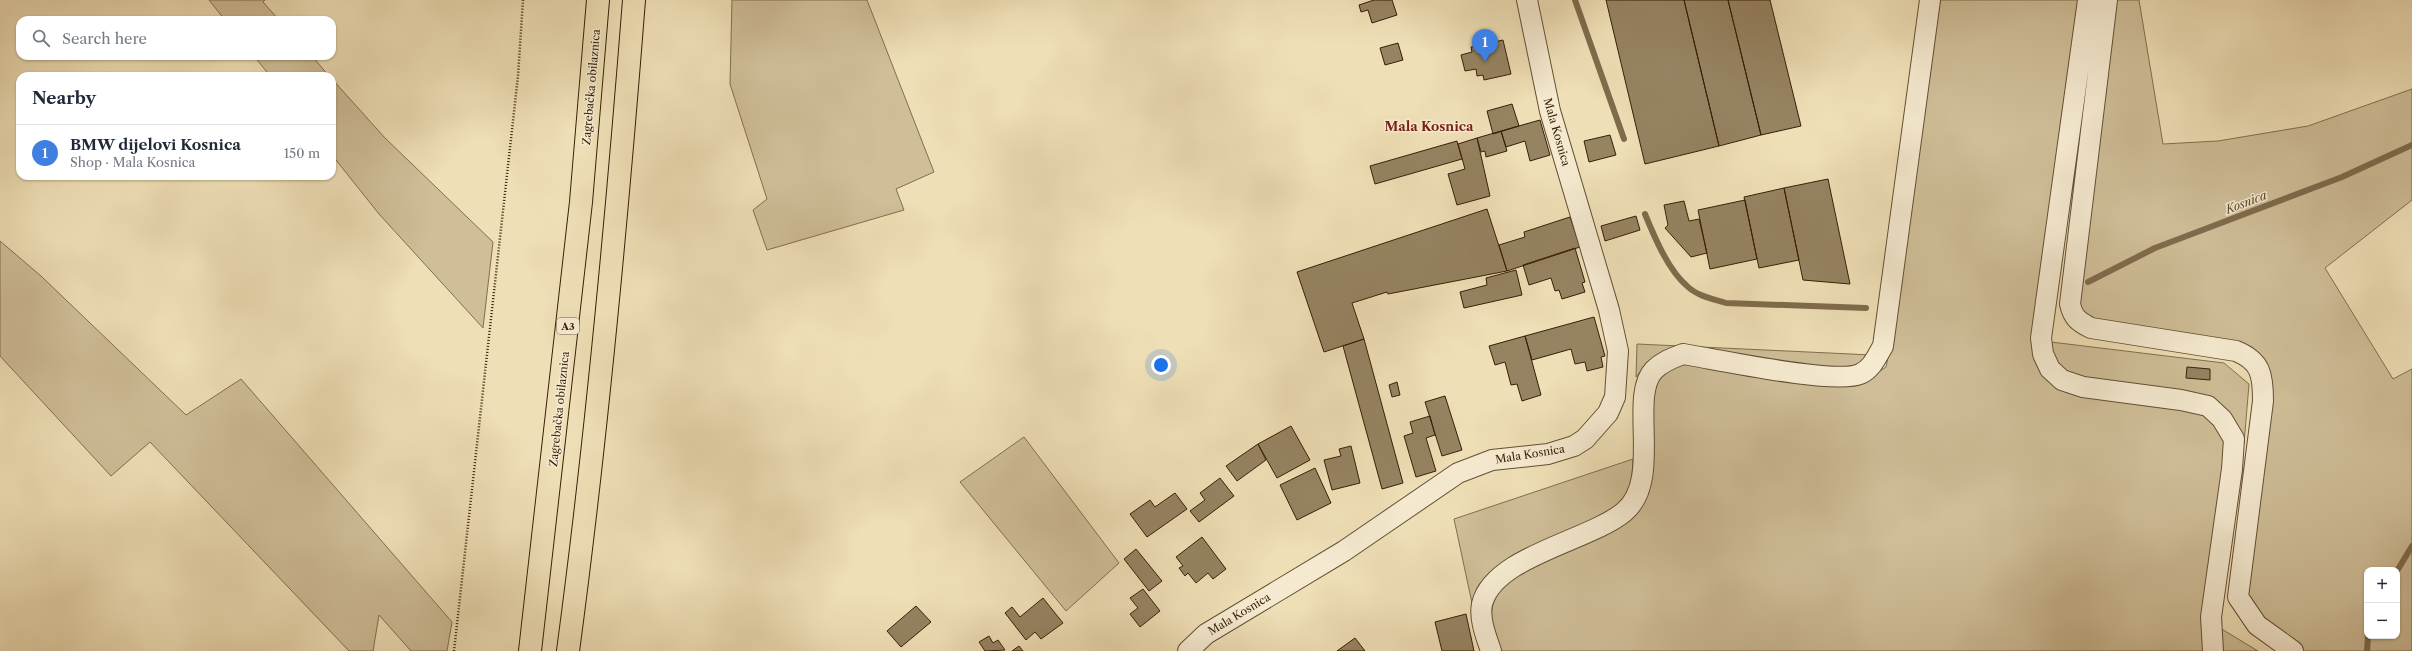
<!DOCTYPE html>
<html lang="en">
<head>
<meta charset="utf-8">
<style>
  :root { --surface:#fff; --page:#f2f2f3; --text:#1f2937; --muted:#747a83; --line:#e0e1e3; --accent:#ea580c }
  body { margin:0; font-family:"Libre Caslon Text",serif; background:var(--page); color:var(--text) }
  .controls { position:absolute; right:12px; bottom:12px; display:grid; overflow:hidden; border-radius:8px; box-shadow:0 1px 3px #0004 }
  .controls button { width:36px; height:36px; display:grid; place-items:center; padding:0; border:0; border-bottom:1px solid var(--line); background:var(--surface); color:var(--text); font:20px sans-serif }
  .you { position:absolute; left:1161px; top:365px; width:14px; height:14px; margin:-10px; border:3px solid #fff; border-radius:50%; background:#1a73e8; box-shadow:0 0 0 6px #1a73e833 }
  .badge { display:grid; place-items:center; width:26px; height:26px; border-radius:50%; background:var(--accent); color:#fff; font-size:13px; font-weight:700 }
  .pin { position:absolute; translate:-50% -33px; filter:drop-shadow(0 1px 2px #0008) }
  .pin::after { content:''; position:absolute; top:21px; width:14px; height:12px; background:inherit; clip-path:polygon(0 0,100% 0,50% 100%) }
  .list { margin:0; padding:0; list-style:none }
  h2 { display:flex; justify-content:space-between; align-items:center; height:52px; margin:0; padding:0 16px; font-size:17px }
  h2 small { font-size:13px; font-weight:400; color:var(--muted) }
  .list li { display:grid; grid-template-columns:26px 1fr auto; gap:12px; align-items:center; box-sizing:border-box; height:56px; padding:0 16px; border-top:1px solid var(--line) }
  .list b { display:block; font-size:15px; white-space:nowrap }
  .list p { margin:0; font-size:13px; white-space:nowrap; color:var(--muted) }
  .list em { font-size:13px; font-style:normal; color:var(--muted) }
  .icon { flex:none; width:22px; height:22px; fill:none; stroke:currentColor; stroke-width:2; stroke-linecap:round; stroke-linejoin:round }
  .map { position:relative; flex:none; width:2412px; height:651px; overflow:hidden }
  .search { position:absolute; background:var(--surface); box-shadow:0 1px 3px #0004; left:16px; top:16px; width:320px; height:44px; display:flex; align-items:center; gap:10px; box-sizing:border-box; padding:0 14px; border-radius:12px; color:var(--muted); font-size:15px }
  .panel { position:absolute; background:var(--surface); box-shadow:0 1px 3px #0004; left:16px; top:72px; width:320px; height:108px; border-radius:12px }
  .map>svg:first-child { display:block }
  .green { fill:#cfbe98; stroke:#826e50; fill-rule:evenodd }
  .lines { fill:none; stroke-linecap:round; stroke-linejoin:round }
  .stream { stroke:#7f6b4c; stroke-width:6 }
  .building { fill:#968362; stroke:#351f07 }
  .minor-casing { stroke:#644f33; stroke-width:22 }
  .highway-casing { stroke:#351f07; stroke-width:24 }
  .path { stroke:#351f07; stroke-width:2.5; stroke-dasharray:1 2; stroke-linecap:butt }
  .minor { stroke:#f5ead0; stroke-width:20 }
  .highway { stroke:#efdfb6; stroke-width:22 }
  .labels { text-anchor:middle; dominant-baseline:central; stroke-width:3; stroke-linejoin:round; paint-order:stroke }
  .shield { fill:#f5ead0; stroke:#6f5c43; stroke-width:1 }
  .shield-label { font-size:10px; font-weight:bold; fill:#351f07 }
  .street-label { font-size:11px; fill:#351f07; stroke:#f5ead0 }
  .water-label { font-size:12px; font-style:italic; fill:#604b2f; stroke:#f5ead0 }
  .quarter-label { font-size:13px; font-weight:bold; fill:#7a1f14; stroke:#f5ead0 }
</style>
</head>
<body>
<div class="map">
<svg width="2412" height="651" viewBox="0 0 2412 651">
  <rect width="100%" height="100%" fill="#efdfb6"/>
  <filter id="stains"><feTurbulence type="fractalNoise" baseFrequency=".005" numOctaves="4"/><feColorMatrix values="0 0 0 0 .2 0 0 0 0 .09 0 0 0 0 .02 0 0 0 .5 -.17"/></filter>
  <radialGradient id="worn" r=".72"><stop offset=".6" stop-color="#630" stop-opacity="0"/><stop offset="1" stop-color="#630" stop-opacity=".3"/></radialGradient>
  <path class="green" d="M209,0h56l-2,2 16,18h-54z
    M732,0h135l67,172 -38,17 8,21 -137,40 -14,-40 14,-11 -37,-115z
    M1935,0h146l-41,365 171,52 15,24 -21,210h-705c-9,-34 -16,-40 7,-70l120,-65 23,-120 14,-25 27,-9 174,19 21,-14 8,-38z
    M2114,0h25l24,144 55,-3 90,-15 104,-37v111l-87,68 68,111 19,-10v282h-113l-52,-47 18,-235 -180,-52 -10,-21zM2367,570h30v66h-30z
    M254,56h58l17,20h-59z
    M332,79l53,59 108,104 -10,86 -104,-114 -47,-59z
    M0,241l41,35 145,139 55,-36 211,243 -5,29h-36l-32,-36 -6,36h-24l-199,-209 -39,34 -111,-120z
    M2051,342l173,21 25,21 -5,60 -5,-16 -9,-14 -164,-39 -17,-22z
    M1637,344l235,11 -15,14 -209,-7 -12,15z
    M1024,437l95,126 -53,48 -106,-129z
    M1633,459c-1,9 0,24 -5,33 -18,39 -116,50 -148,91 -4,5 -6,14 -8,20l-18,-84z
    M2220,628l38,23h-38z"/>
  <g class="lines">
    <path class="stream" d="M1575,0l49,139
      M1645,214c9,22 23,56 42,72 10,10 26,13 39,17l140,5
      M2088,282l67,-34 187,-71 70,-32
      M2397,571l15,-25
      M2367,651l1,-15"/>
  </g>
  <path class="building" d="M1374,0h18l5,15 -25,8 -4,-13 -7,2 -2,-7z
    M1606,0h78l35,146 -74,18z
    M1684,0h44l33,135 -42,11z
    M1728,0h42l31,126 -40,9z
    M1503,40l8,34 -27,6 -1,-5 -6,1 -1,-7 -11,2 -4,-16 11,-3 -1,-5z
    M1398,43l5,17 -18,5 -5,-17z
    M1512,104l7,22 -26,8 -6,-23z
    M1540,120l10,35 -20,6 -5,-20 -19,6 -5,-16z
    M1501,131l6,20 -21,6 -1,-6 -4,1 -4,-14z
    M1610,135l6,20 -27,7 -5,-21z
    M1477,138l13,58 -33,9 -9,-31 17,-5 -7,-25z
    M1457,141l5,18 -87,25 -5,-18z
    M1828,179l22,105 -47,-4 -19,-92z
    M1784,188l15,72 -40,8 -15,-71z
    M1745,200l12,59 -47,10 -12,-59z
    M1684,201l5,20 10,-2 8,34 -16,4 -26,-29 3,-3 -4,-20z
    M1487,209l20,62 -119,23 -1,-2 -35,11 12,36 -40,13 -27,-80z
    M1636,216l4,14 -35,11 -4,-15z
    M1570,217l10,30 -73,24 -8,-26 26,-8 -1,-5z
    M1575,248l10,34 -3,1 3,9 -23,7 -3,-9 -4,1 -4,-13 -22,7 -6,-20z
    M1516,270l6,25 -58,13 -4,-16 27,-7 -1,-7z
    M1594,317l11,39 -4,1 2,10 -16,4 -2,-9 -10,2 -4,-15 -39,11 -7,-24z
    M1525,336l16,59 -19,6 -5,-17 -6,1 -6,-23 -10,3 -6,-19z
    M1364,339l39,144 -21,6 -39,-143z
    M2187,367l23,2v11l-24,-2z
    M1397,382l3,13 -8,2 -3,-12z
    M1445,396l17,54 -20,6 -17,-54z
    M1430,416l5,19 -9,3 10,33 -20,6 -12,-41 9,-3 -3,-11z
    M1291,426l19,34 -33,18 -19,-34z
    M1258,444l8,16 -29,21 -11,-15z
    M1351,446l9,37 -28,7 -8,-30 17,-4 -2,-7z
    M1315,468l16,35 -34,17 -17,-35z
    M1220,478l14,18 -35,26 -9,-11 15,-11 -5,-7z
    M1175,493l12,16 -40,28 -17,-23 20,-14 5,7z
    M1202,537l24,32 -13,10 -5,-6 -12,10 -8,-10 -3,3 -6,-8 4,-2 -7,-9z
    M1136,549l26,32 -13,10 -25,-32z
    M1143,589l17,22 -20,16 -10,-13 8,-6 -8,-10z
    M1043,598l20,25 -22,16 -6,-7 -9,8 -21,-27 7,-6 8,10z
    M916,606l15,16 -30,25 -14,-16z
    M1466,614l8,37h-32l-7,-29z
    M989,636l4,7 5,-3 7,10 -20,1 -6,-9z
    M1355,638l10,13h-28z
    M1019,646l4,5h-11z"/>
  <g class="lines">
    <g class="minor-casing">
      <path id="minor" d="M2088,0l-47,338 2,16 7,15 12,11 21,7 98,13 27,6 14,13 12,20 -2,30 -21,148 2,34
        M2107,0l-37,304c3,14 9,18 21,24l145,23c25,10 27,24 27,50l-25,196 19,28 36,26
        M1188,651l18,-17 138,-83 114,-78 34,-13 56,-6 26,-8 11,-7 23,-26 7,-16 3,-46 -9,-41 -59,-199 -23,-111
        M1491,651c-5,-15 -12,-32 -9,-47 12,-48 107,-63 142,-92 39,-32 4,-115 30,-142 8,-8 18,-12 29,-16 32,5 153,31 177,20 12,-5 17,-18 23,-28l47,-346"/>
    </g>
    <g class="highway-casing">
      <path id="highway" d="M530,651l51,-449 17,-202
        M568,651c29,-216 49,-433 66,-651"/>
    </g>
    <path class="path" d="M454,651l64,-575 5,-76"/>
    <use href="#minor" class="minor"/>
    <use href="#highway" class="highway"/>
  </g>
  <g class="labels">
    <rect class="shield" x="557" y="318" width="22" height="16" rx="3"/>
    <g class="shield-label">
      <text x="568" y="326">A3</text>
    </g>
    <g class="street-label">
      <text transform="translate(591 87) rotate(-85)">Zagrebačka obilaznica</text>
      <text transform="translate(1557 132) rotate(74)">Mala Kosnica</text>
      <text transform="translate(559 409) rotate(-84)">Zagrebačka obilaznica</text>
      <text transform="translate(1530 454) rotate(-9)">Mala Kosnica</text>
      <text transform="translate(1239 614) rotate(-31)">Mala Kosnica</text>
    </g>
    <g class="water-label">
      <text transform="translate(2246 202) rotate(-21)">Kosnica</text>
    </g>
    <g class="quarter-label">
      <text x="1429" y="126">Mala Kosnica</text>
    </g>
  </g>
  <rect width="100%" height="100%" filter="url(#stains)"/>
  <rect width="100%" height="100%" fill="url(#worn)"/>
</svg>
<div class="controls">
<button>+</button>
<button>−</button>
</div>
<div class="you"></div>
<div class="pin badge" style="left:1485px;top:62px;background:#3f7fe0">1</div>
<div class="search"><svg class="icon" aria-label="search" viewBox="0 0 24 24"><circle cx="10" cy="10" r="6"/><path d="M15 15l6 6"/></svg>Search here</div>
<section class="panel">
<h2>Nearby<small></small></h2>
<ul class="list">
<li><span class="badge" style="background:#3f7fe0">1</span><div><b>BMW dijelovi Kosnica</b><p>Shop · Mala Kosnica</p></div><em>150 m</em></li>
</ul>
</section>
</div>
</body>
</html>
